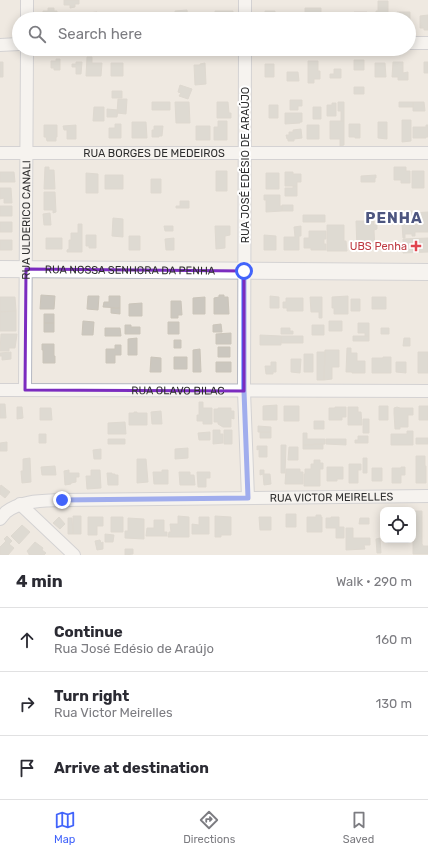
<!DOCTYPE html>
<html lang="en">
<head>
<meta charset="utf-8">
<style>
  :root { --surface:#fff; --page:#f2f2f3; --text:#2b2b33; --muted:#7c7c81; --line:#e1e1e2; --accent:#4264fb }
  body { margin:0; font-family:Rubik,sans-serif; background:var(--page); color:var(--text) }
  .controls { position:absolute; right:12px; bottom:12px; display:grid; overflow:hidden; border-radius:8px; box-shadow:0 2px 10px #0003 }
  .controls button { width:36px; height:36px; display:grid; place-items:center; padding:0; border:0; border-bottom:1px solid var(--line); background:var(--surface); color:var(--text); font:20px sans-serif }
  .stop { position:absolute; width:12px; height:12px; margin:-9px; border:3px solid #4264fb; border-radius:50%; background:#fff }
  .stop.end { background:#4264fb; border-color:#fff; box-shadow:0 1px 4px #0008 }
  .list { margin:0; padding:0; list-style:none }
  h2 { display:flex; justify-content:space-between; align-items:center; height:52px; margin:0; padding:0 16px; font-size:17px }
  h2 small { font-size:13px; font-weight:400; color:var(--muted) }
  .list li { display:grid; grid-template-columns:26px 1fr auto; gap:12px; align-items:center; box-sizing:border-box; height:64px; padding:0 16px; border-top:1px solid var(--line) }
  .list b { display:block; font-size:15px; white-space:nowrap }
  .list p { margin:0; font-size:13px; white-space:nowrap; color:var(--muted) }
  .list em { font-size:13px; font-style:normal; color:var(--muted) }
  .icon { flex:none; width:22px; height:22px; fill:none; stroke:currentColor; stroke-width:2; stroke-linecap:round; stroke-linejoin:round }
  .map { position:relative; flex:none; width:428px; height:555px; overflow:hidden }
  .search { position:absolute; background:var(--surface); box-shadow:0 2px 10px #0003; left:12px; right:12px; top:12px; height:44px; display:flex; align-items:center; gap:10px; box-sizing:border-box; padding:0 14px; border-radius:22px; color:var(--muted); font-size:15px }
  .sheet { height:244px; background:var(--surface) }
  nav { display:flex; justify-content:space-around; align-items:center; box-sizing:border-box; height:56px; border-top:1px solid var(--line); background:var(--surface); font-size:11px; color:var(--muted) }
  nav a { display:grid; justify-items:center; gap:2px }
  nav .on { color:var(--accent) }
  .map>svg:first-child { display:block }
  .building { fill:#cbc7bf; stroke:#cbc5ba }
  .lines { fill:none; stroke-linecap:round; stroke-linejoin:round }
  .street-casing { stroke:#b4b7c1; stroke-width:14 }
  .secondary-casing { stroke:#b4b7c1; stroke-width:18 }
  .street { stroke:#fff; stroke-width:12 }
  .secondary { stroke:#fff; stroke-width:16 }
  .route { stroke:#4264fb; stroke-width:5 }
  .marked { fill:none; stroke:#7b2cbf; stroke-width:3; stroke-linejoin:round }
  .health-dot { fill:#e0444e; stroke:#fff; stroke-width:1.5 }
  .labels { text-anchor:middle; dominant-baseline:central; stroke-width:4; stroke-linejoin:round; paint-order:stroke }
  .street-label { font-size:11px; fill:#2e2e2e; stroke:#fff }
  .health-label { font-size:11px; fill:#be3a42; stroke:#fff; text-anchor:end }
  .district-label { font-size:15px; font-weight:bold; letter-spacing:1px; fill:#4d5680; stroke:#fff }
</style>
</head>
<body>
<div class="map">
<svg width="428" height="555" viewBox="0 0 428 555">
  <rect width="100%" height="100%" fill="#efe9e1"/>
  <path class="building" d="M64,0h15v4h-4v3l-5,1v-3h-6z
    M378,1h10v18h-12v-8h2z
    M48,8h6v3h3v8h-14v-8h5z
    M305,8h16v11h-16z
    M187,10l1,9h-13v-8z
    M215,11h18v8h-18z
    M265,11h10v8h-10z
    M97,12v7h-9v-6z
    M354,12h13v7h-13z
    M397,12h13v13h-1v-6h-12z
    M127,13h15v6h-15z
    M338,13h4l1,6h-17v-4h12z
    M109,14h15v5h-15z
    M193,14h13v5h-13z
    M428,15v15h-4v-2h-4v-12z
    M87,57h5v6h10l-1,13h-15z
    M56,59h4v11h-6v-2h-3v-7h5z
    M354,60h10v10h-10z
    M308,61h10v10h2v8h-6v4h-6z
    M0,62h3v15h-3z
    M76,62h6l-1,12h-5v-7h-4v-3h4z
    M393,62h10v11l5,-1v8h-10v-3h-6z
    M424,62h4v11h-4z
    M111,63h12v13h-12z
    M205,63l1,21 -11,1 -1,-20h6v-1z
    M375,63h10l1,14h-11z
    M265,64h9v13h-9z
    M334,69h7v9h-11v-4h4z
    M287,72h11l1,9h-12z
    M180,85l12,4 -4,10 -9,-3 2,-3 -3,-1z
    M354,87h10v7h-10z
    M112,91h10v7h-10z
    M118,99h9l-1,15 -9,-1z
    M290,100h12v6h-4v4h-8z
    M152,102h18v8h-18z
    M175,102h14l1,21h-14z
    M217,102h11l1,11h2v5h-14z
    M338,102h6v19h-3v-10h-3z
    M399,102h14v5h-14z
    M413,102h11l1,9h-12z
    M332,103h4v13h-9v-11h5z
    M269,105h9v13h-9z
    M94,107h10v14h-11z
    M313,107h8v12h-8z
    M107,109l11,1 -1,7h-10z
    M285,113h17v9h-2v1l-15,1z
    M402,120h9v21l-9,1z
    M218,121h9v19h-13v-13h4z
    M330,121h14v24l-4,1v-7h-10z
    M132,122h14l1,16h-15z
    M378,122h9v17l-9,-1z
    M115,124h6v14h-12v-10h6z
    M349,124h11v14h-5v-1h-6z
    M44,125h13v12h-1v4h-9l-1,-4h-2z
    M76,125v14h-9v-9h-3l-1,-4z
    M307,125h12v14h-12z
    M426,125h2v12h-2v1h-13v-11h13z
    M154,126h9l-1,10h-3v1h-7v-7h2z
    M196,126h14v14h-14z
    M301,129l1,9 -8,1v2h-6v-2h-1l-1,-4h3v-3h4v-2z
    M45,167h4v3h5l1,19h-11z
    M394,167h12v4h4v12h-9v-3h-7z
    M216,171h11v20h-11z
    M412,171h12v17h-12z
    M0,172h14l1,10h-15z
    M285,172h8v2h8v8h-4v4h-12z
    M86,173l12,1v19h-12z
    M266,173h13v16h-13z
    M105,175h18v14h-18z
    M376,175v3h-1v4h-14v-6z
    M151,179h10v14h-10z
    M293,186h4v10h-12v-8h8z
    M0,188h11l1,15h-8v-5l-4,1z
    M44,192h11l1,20 -3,1v-3h-9z
    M264,195h16v11h2v5l-16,1v-12h-2z
    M180,201h9v7h-13v-2h4z
    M282,205h11v6h-11z
    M0,206h12v10h-12z
    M401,211h11v2l16,-1v20h-13v4h-3v-2h-7v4h-2z
    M50,213l1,12h-7l-1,-11z
    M303,215h22v7h-22z
    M113,218l10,1v18l-11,-1z
    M356,221h18v4h3v4l-3,1 1,20h-18z
    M0,222h12v10h-12z
    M78,224h4v28h-15v-2l2,-1v-9h2v-7h7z
    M327,225h17v16h2l1,10h-20z
    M164,226h9v5h-8z
    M215,226h15v9l-5,1v12l-9,1z
    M301,226v10h-2v14h-15v-13h11l-1,-10z
    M309,231h17v8h-2v5h2v6h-15v-2h-7v-10h5z
    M86,235h10v13h-7v-2h-3z
    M264,235l12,1v14h-12z
    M129,236h11v14h-11z
    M46,238h16v11h-16z
    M174,238v12h-8l-1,-11z
    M428,238v14l-25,1v-14z
    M0,240h12v10h-12z
    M41,295l14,1 -1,13h-14z
    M219,295h5v2h4l1,17h-15v-16l5,-1z
    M88,296h11l-1,14 -11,-1z
    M109,296h11v12l-17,-1 1,-5h5z
    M270,296l9,1v11h-9z
    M348,296v18h-14v-6h-2v-11z
    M0,297h15l1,14 -16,1z
    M205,297v17h-12v-16z
    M310,297h12v21h-3v-6h-8z
    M372,297h14v12h-14z
    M286,298h17v13h-16v-3h-4v-6h3z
    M351,299h9v12h-9z
    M171,301h10l1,14h-4v3h-7z
    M142,303v13h-13v-12z
    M111,308h9v6l-9,-1z
    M16,311v20h-16v-19z
    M44,314h10v9h-10z
    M83,321l11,1 -1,13h-11z
    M329,321h13v10h-13z
    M168,322h11v12h-11z
    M44,323h10v9h-10z
    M358,323h11v13h-4v-3h-7z
    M221,324l1,8h-9v-7z
    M125,325h6v2h9v7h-15z
    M312,325h12v10h-12z
    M105,328h15l1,8h-16z
    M281,328h9v3h3v3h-12z
    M381,328h8v6h-8z
    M231,333v11h-15v-10z
    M1,334h16l-2,14h-6v3h-9z
    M260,335l21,1v9h-21z
    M281,336h22v7h-22z
    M353,336h16v5h-16z
    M137,338v17h-9v-16z
    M404,338h6v8h-7z
    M174,340h7v8h-7z
    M42,344h12v12h1v7h-12v-13h-1z
    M115,345h6v10h-6v8h-9v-14h9z
    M218,347h12v10h-12z
    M347,348h4v5h6v8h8v12h-13v-1h-6z
    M200,349l1,23h-8v-22z
    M325,350h14v17h-7v12l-8,1z
    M11,352v7l-9,1v-4h-2v-3z
    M317,352h8l-1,28h-7z
    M418,352h10v21h-10z
    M304,354h9v18h-9z
    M151,357l10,1v14h-11z
    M174,357h13v12h-13z
    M383,357h8v16h-19v-15h11z
    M291,359h10l-1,14 -9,-1z
    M216,362h15v10h-15z
    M271,362h5v10h-3v2h-7l-1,-8h6z
    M396,362h10v11l-10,-1z
    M199,402h4v6h9v16h-9v-3h-6v-6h2z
    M0,404h5l1,14h-6z
    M277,405v15h-14v-14z
    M284,406h15v15h-15z
    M379,406h9v14h-9z
    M419,406h9v14h-9z
    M17,407h5l1,11 -6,1z
    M335,407h11v10h-4v3h-13v-12h6z
    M348,407h10v5h3l1,13h-14z
    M397,407l3,1h13v7h-5v12h-8v2h-5l-1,-16v-5z
    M40,408h11l1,12h-12z
    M218,408h13v3h3v8l-3,-1v9h-8l-5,-3v-2h-4v-13h4z
    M161,411l1,13h-10l-1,-12z
    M134,412h3v1h10v12h-18v-12h5z
    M363,419h6v14h-6z
    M314,421h10v8h-10z
    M125,422l1,12h-18v-11z
    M258,426l13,1v5h-13z
    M213,430h7v4h3v9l-10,1z
    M224,430h8v14h-8z
    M407,431h6v14h-22v-11h16z
    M210,432v8h-11l-1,-7z
    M260,432h11v6h-11z
    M303,433h4v6h18v5l-22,1z
    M39,434h7v9h-7z
    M358,436h10v7h-13v-3h3z
    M416,438h12v6h-12z
    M108,439h17v5h-17z
    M326,439h20v6l-20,-1z
    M7,442v9h-7v-8z
    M323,444v5h-20v-4z
    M281,445h5l-1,28h-4z
    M257,446h10v11h-8v-8l-2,1z
    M289,447h9v13h-10z
    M188,448v10l-13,1v-10z
    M101,449v10h-7l-1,-9z
    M416,456h9v10h1v17h-10z
    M30,458l1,24 -9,1 -1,-12h2v-12z
    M363,458h4v15h-4z
    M137,459h9l2,23 -11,1z
    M314,460h6v3h3v6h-3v17h-16v-12h1v-5h6v-5h3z
    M349,464h12v6h-3v13h-9z
    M55,466l1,9h-14l-1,-8z
    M327,467h16v12h-6v2h-10z
    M401,467h4v8h-4v8h-9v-15h9z
    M372,468h10v13h-10z
    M286,469h14v3h3v12h-18z
    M69,470v3h10v4h-3v5l-5,1v1l-6,1 -1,-14z
    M91,470h9l1,18 -14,1 -1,-13h5z
    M162,470h6v14h-14l-1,-12h9z
    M260,470h4v4h6l1,10 -7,1 -1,-11 -3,1z
    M179,472h11v3h4l1,10h-15z
    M197,472h13v6h-4v9h-8z
    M107,473h5v1h3v1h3v10h-10z
    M1,485l9,7 -5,6 -5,-4v-7z
    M413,511h9v33l1,2h5v8h-15z
    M286,514h10v13h-10z
    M316,515h5v2h1v15h-15v-15h9z
    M73,516h8v18h-8z
    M178,516l11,1v20h-21l1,-5h2l-1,-8h8z
    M215,516l16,1v18h-10v2h-6z
    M59,517l6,7 -5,5 -7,-6z
    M88,517h15v9h-6v9h-9z
    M111,517h12v15h-12z
    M199,517h10v17h-17v-10l7,1z
    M259,517h12v13h-11z
    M331,517h8v10h5v11h-8v-10h-10v-10h5z
    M68,518h4l1,16h-5z
    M128,518l16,1v20l-19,-1v-7h3z
    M360,518h9v6h-10z
    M154,520h10v12h3v4h-21l1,-8h7z
    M22,525l8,7 -11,12 -8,-8z
    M346,528h7v10h17v7h-6l1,4 -19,1z
    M105,534l9,1 -1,7h-8z
    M7,536l5,5 -3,3 5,4 -6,7h-8v-8l6,-6 -2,-2z
    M380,538l1,15h-4l-1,-14z
    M100,540l1,3 2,-1v7l-6,1 -2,-9z
    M35,542l8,6 -1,2 4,3 -2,2h-15v-1l-2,-3z
    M125,549h8v5l-8,1z"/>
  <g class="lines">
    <g class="street-casing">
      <g id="street">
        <path d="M27,19v-19"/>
        <path d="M245,19v-19"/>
        <path d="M409,43h19"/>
        <path d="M0,45l19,-1"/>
        <path d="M245,49l-1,342 4,107"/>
        <path id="s1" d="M0,153h428"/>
        <path id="s2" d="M0,390l428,1"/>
        <path id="s3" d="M25,390l2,-341"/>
        <path d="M20,504l54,51"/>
        <path id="s4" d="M0,519c2,-2 4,-5 6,-7 15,-12 38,-11 56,-12l366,-4"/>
      </g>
    </g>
    <g class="secondary-casing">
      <g id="secondary">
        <path id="s5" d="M0,269l428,3"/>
      </g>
    </g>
    <use href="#street" class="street"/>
    <use href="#secondary" class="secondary"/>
  </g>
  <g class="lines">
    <path class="route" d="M62,500l186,-2 -4,-107v-120"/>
  </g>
  <path d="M0 0H428V555H0ZM26,269l218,2v120l-219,-1z" fill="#efe9e1" fill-opacity=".55" fill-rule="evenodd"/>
  <path class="marked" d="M26,269l218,2v120l-219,-1z"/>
  <path class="health-dot" d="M414 240h4v4h4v4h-4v4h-4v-4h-4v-4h4z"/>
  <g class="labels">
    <g class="street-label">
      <text stroke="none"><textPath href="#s1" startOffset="154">RUA BORGES DE MEDEIROS</textPath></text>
      <text transform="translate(245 165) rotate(-90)">RUA JOSÉ EDÉSIO DE ARAÚJO</text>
      <text stroke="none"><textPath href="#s3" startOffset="170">RUA ULDERICO CANALI</textPath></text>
      <text stroke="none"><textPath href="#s5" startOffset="130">RUA NOSSA SENHORA DA PENHA</textPath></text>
      <text stroke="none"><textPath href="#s2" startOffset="178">RUA OLAVO BILAC</textPath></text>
      <text stroke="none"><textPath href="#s4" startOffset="337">RUA VICTOR MEIRELLES</textPath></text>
    </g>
    <g class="health-label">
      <text x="407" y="246">UBS Penha</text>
    </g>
    <g class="district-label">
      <text x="394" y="218">PENHA</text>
    </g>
  </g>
</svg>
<div class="controls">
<button><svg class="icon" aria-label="locate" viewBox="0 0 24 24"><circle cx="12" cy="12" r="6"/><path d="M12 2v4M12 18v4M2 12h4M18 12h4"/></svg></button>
</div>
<div class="stop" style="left:244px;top:271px"></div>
<div class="stop end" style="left:62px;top:500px"></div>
<div class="search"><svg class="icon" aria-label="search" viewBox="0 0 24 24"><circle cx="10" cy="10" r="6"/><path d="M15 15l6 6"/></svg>Search here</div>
</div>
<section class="sheet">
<h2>4 min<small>Walk · 290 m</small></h2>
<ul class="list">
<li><svg class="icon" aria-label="ahead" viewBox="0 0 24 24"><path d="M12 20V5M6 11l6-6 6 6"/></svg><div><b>Continue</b><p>Rua José Edésio de Araújo</p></div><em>160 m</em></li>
<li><svg class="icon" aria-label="right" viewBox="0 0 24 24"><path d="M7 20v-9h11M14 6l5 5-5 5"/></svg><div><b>Turn right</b><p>Rua Victor Meirelles</p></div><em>130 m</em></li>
<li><svg class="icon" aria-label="arrive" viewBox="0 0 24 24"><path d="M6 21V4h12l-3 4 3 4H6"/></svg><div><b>Arrive at destination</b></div></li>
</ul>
</section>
<nav>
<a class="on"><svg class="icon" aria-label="map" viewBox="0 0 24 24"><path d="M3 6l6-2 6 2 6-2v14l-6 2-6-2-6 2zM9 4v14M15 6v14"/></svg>Map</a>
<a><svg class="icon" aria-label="directions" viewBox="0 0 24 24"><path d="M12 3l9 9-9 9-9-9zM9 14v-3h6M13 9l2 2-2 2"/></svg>Directions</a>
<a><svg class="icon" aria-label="saved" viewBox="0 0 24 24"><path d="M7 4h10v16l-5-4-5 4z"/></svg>Saved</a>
</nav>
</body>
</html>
